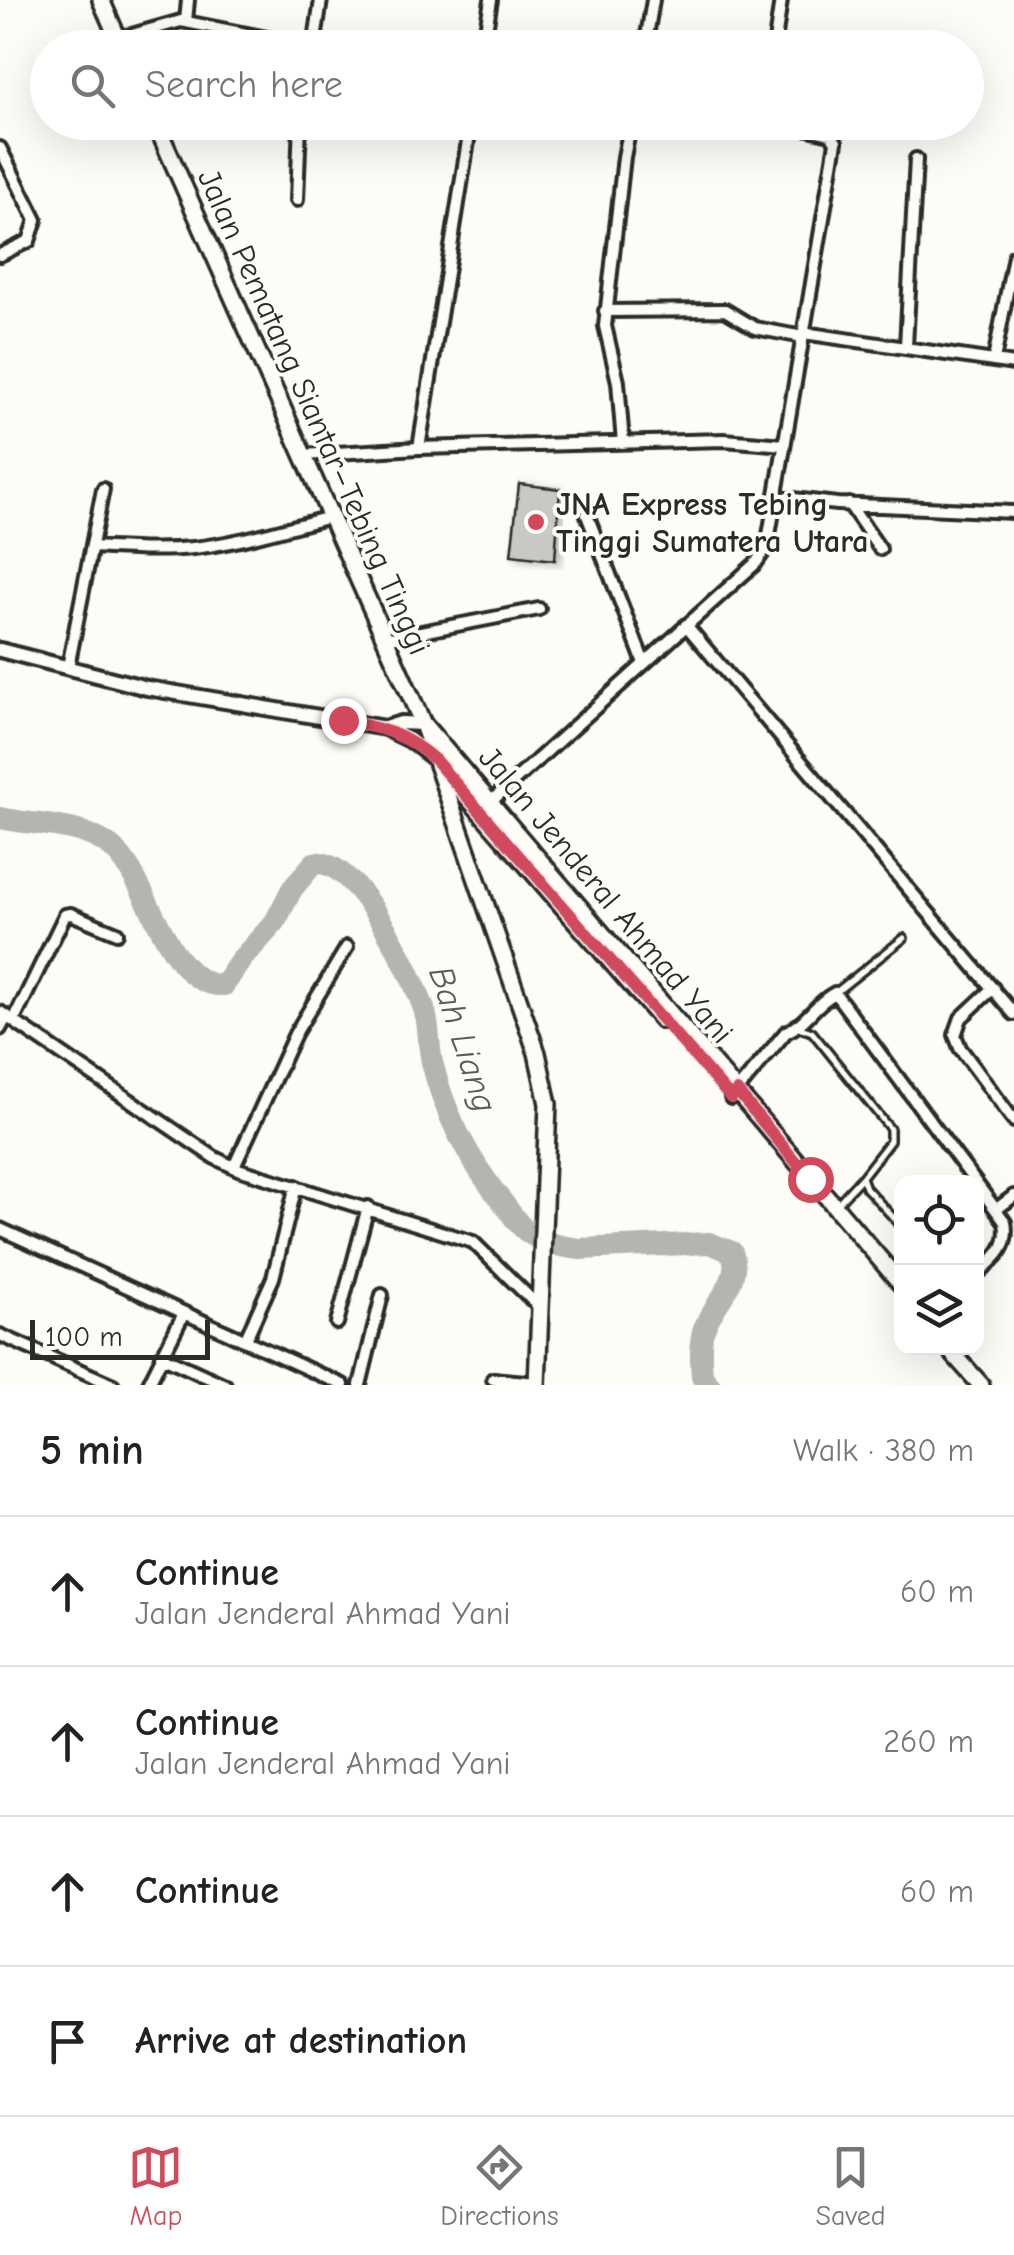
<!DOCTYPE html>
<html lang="en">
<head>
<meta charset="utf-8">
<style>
  :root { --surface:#fff; --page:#f6f6f6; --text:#222; --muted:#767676; --line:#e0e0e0; --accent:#d1495b }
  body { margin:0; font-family:"Comic Neue",sans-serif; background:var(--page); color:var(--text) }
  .controls { position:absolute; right:30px; bottom:30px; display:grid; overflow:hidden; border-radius:20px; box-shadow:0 10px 40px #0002 }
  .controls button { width:90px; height:90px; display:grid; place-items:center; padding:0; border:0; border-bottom:2px solid var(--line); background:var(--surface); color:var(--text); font:50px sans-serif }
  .scale { position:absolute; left:30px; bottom:25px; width:180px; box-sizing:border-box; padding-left:10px; border:5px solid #2b2b2b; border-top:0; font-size:28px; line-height:35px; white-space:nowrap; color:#2b2b2b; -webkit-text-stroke:8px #fdfcf7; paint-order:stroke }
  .stop { position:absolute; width:30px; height:30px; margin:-22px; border:8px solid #d1495b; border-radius:50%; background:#fff }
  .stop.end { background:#d1495b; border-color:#fff; box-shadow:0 2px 10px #0008 }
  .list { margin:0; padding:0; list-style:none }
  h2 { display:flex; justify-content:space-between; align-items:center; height:130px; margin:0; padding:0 40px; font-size:42px }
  h2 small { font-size:32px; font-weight:400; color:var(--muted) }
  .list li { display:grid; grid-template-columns:65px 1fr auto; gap:30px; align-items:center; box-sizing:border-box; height:150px; padding:0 40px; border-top:2px solid var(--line) }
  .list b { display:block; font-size:38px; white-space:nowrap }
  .list p { margin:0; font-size:32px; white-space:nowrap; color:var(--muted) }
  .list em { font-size:32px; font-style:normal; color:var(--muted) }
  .icon { flex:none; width:55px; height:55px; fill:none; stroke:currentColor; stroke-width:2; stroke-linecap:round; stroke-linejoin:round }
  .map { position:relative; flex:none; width:1014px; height:1385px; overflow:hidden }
  .search { position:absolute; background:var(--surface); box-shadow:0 10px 40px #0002; left:30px; right:30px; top:30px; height:110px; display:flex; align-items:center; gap:25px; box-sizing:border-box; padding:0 35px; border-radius:55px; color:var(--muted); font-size:38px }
  .sheet { height:730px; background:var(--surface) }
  nav { display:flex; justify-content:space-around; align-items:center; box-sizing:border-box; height:140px; border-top:2px solid var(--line); background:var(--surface); font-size:28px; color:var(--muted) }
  nav a { display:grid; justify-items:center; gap:5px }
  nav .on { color:var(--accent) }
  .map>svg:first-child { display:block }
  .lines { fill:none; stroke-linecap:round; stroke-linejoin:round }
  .river { stroke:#b5b4b1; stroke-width:22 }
  .building { fill:#c9c8c4; stroke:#2b2b2b; stroke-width:2.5; filter:url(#shadow) }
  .service-casing { stroke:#2b2b2b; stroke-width:12 }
  .minor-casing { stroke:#2b2b2b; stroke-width:18 }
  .tertiary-casing { stroke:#2b2b2b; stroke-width:20 }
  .primary-casing { stroke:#2b2b2b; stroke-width:22 }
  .trunk-casing { stroke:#2b2b2b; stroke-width:22 }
  .service { stroke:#fdfcf7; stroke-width:5 }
  .minor { stroke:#fdfcf7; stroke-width:10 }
  .tertiary { stroke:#fdfcf7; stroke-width:12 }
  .primary { stroke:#fdfcf7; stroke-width:15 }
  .trunk { stroke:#fdfcf7; stroke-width:15 }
  .route { stroke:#d1495b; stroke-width:12 }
  .poi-dot { fill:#d1495b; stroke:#fdfcf7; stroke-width:4 }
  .labels { text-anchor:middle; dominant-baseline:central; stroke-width:8; stroke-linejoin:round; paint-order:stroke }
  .street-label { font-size:32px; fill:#2b2b2b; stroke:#fdfcf7 }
  .poi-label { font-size:32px; font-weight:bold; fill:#2b2b2b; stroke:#fdfcf7; text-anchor:start }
  .water-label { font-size:35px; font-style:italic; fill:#5b5b5a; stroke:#fdfcf7 }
</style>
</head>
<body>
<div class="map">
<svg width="1014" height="1385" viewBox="0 0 1014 1385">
  <defs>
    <filter id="shadow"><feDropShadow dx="5.5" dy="3" stdDeviation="5" flood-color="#0004"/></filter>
  </defs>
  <rect width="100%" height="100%" fill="#fdfcf7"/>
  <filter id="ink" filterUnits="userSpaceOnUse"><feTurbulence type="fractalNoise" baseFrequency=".01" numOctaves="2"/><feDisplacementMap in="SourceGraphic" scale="20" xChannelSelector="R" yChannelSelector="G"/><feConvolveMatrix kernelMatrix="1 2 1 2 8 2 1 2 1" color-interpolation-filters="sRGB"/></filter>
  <g filter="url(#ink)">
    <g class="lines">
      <path class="river" d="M0,818c37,8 80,5 111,29 38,29 56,142 113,138l17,-25 34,-38 17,-33 22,-26c43,-6 98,111 110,146 6,17 4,36 8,53 13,54 37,99 72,142 7,9 15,23 25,29 14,10 33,14 51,16l129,-6 23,9c12,31 -24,55 -30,83 -2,13 -1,28 0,41l8,9"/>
    </g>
    <path class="building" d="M519,484l41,5 -5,71 -44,-5z"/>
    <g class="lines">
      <g class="service-casing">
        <path id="service" d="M835,993l69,-55
          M798,1027l14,5 78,97v12l-28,36 4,11 36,39
          M837,1204l25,-27"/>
      </g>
      <g class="minor-casing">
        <path id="minor" d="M186,22l2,-22
          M118,39l63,-18 136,27
          M314,47l7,-47
          M483,48l8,-48
          M645,48l8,-48
          M774,48l7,-48
          M0,148l36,72 -7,21 -29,14
          M297,200l3,-78
          M605,311l120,-1 30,18 48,9
          M804,333l210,31
          M906,346l10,-187
          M994,360l20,-104
          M623,443l-5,-61 -13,-56 19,-169 7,-35
          M419,448l52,-326
          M303,455l116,-7 305,-8 60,5
          M776,497l61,7 177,8
          M849,504l31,45
          M587,515l57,148
          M92,547c34,2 67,4 101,1 47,-5 92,-20 138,-31
          M686,625l328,389
          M385,639l154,-30
          M68,667l35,-178
          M485,807l271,-244 11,-16 69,-405 -5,-8 -53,-12
          M993,988l-32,30 -6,17 5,13 54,73
          M0,1012l215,146 23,11 235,73 67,66
          M14,1020l51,-105 6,-1 46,19
          M0,1029l7,-13
          M731,1098l55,-66c20,-8 28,-28 49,-39l170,229c5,26 -11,37 -29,53
          M234,1167l61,-133 52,-87
          M998,1208l16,-12
          M0,1229l343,156
          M337,1323l31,-116
          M0,1335l113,50
          M245,1341l28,-63 23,-92
          M161,1356l64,29
          M493,1379l44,4
          M148,1385l36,-72
          M360,1385l22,-90"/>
      </g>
      <g class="tertiary-casing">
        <path id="tertiary" d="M0,650l147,38 238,40 25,12 25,19
          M385,728l16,-5 22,1"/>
      </g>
      <g class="primary-casing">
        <path id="primary" d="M423,724l479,561
          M437,762l225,258
          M948,1348l33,37"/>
      </g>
      <g class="trunk-casing">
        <path id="trunk" d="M101,0l21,48
          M155,122l268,602 114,329 11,51 -11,281"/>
      </g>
      <use href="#service" class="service"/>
      <use href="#minor" class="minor"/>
      <use href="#tertiary" class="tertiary"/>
      <use href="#primary" class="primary"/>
      <use href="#trunk" class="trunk"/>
    </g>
  </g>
  <g class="lines" filter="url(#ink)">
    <path class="route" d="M343,720c38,8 61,13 92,40l296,338 6,-7 73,88"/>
  </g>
  <circle class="poi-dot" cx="536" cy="522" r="10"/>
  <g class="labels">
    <g class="street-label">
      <text transform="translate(314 412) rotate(66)">Jalan Pematang Siantar–Tebing Tinggi</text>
      <text transform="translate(606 895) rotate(50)">Jalan Jenderal Ahmad Yani</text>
    </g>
    <g class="poi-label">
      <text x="556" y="504">JNA Express Tebing<tspan x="556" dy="37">Tinggi Sumatera Utara</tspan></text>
    </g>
    <g class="water-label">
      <text transform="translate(463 1039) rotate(72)">Bah Liang</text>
    </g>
  </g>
</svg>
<div class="controls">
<button><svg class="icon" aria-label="locate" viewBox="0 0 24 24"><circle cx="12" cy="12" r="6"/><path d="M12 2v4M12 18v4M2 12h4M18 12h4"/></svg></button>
<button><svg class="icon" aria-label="layers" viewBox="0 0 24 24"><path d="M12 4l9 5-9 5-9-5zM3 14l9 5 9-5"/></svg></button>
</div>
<div class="scale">100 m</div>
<div class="stop" style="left:810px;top:1179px"></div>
<div class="stop end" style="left:343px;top:720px"></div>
<div class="search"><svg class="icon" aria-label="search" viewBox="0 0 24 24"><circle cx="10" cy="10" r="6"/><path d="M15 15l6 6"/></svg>Search here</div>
</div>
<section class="sheet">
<h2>5 min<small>Walk · 380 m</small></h2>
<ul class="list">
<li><svg class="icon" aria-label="ahead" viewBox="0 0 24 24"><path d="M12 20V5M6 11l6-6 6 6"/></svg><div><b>Continue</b><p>Jalan Jenderal Ahmad Yani</p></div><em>60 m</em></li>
<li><svg class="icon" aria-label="ahead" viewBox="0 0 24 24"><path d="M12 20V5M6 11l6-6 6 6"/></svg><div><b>Continue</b><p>Jalan Jenderal Ahmad Yani</p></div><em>260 m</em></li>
<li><svg class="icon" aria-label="ahead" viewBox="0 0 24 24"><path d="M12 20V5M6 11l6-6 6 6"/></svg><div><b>Continue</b></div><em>60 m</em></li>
<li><svg class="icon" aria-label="arrive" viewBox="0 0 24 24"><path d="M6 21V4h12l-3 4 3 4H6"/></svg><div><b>Arrive at destination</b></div></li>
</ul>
</section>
<nav>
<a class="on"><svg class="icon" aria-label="map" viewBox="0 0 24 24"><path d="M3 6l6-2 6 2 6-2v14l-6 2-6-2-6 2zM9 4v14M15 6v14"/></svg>Map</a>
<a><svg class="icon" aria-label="directions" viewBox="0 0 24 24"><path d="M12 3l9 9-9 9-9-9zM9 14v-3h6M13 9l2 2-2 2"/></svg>Directions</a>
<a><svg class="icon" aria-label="saved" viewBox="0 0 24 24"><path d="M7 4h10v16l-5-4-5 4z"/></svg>Saved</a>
</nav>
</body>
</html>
